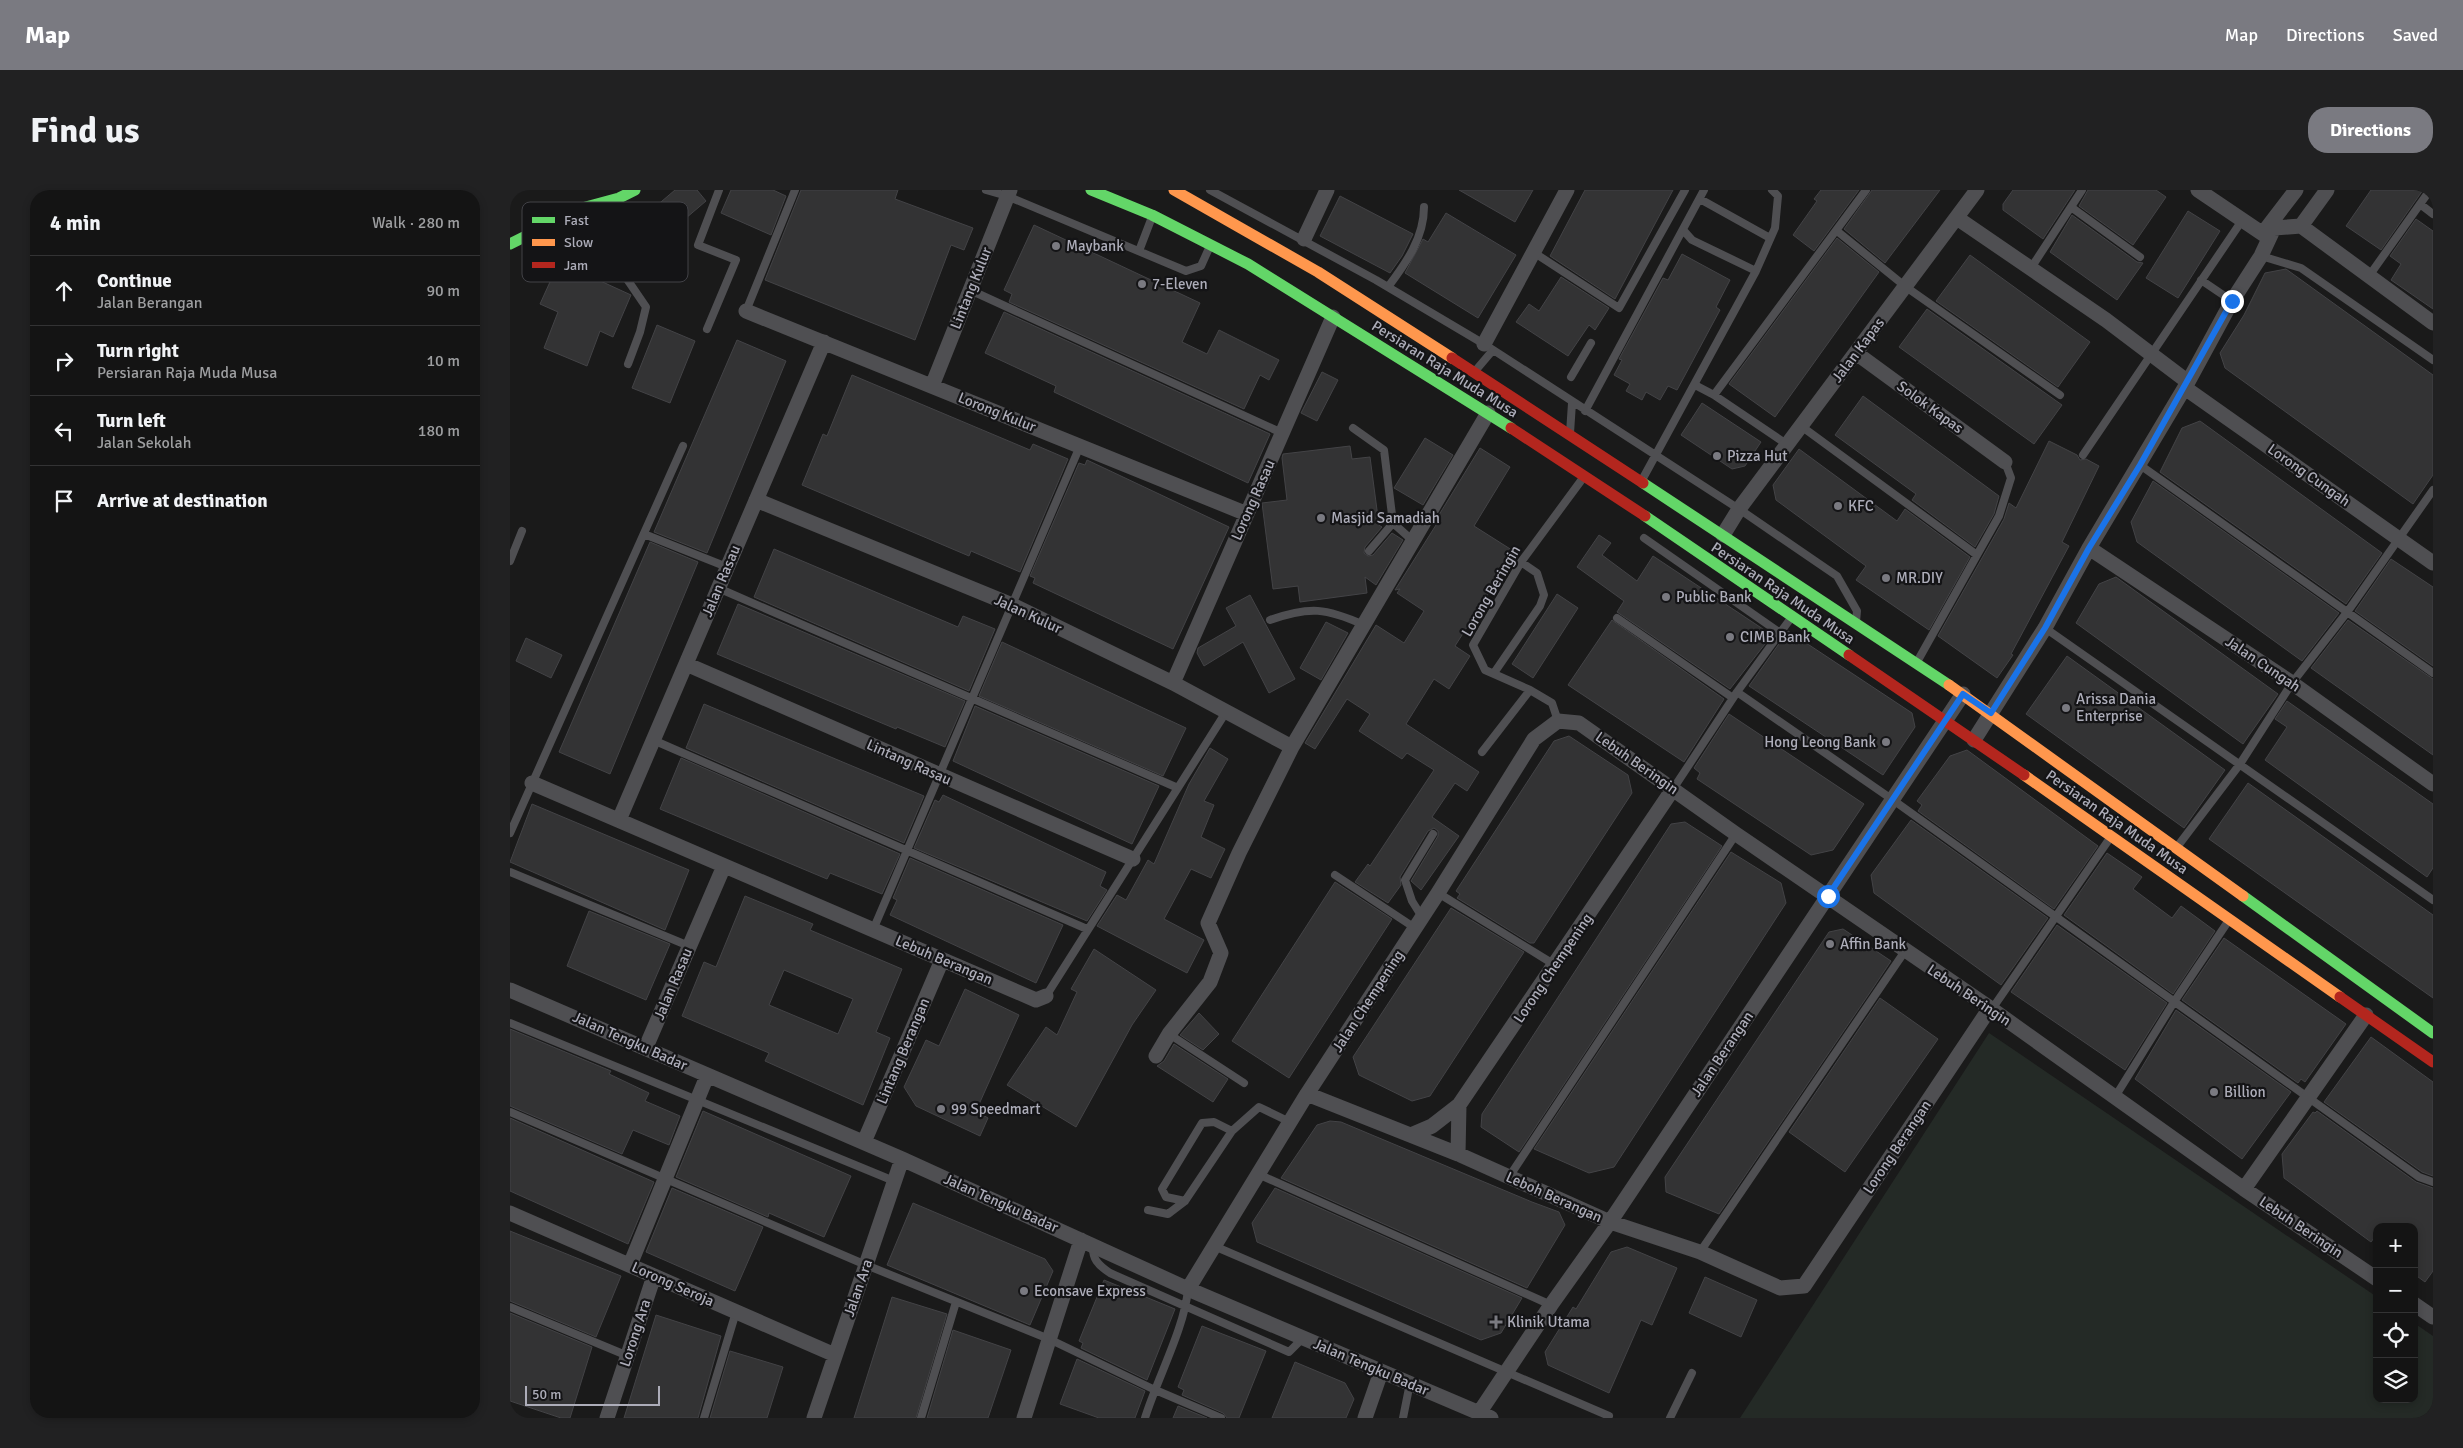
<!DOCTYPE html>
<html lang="en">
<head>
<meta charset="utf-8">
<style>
  :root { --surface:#141414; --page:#212122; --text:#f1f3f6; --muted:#9d9ea0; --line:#333334; --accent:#7a7a81 }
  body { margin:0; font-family:Signika,sans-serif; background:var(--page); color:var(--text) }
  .controls { position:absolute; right:15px; bottom:15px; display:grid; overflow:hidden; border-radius:10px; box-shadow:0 2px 8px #0003 }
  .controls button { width:45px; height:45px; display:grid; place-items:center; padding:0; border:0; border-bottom:1px solid var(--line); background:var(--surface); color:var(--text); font:25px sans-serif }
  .scale { position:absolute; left:15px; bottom:12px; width:135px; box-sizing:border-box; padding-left:5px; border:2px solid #adadb9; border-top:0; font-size:14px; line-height:18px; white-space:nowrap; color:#adadb9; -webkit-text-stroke:4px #141416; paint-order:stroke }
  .stop { position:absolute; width:15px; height:15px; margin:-11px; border:4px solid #1a73e8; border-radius:50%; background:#fff }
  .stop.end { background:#1a73e8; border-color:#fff; box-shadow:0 1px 5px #0008 }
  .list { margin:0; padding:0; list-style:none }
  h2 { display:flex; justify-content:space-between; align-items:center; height:65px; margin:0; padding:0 20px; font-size:21px }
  h2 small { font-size:16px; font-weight:400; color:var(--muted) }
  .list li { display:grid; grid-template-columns:32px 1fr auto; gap:15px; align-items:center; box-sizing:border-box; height:70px; padding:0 20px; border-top:1px solid var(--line) }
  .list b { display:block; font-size:19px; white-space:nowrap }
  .list p { margin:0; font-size:16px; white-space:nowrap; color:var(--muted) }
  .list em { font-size:16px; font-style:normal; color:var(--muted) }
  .icon { flex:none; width:28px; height:28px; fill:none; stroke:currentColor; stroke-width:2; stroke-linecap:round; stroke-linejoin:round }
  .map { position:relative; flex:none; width:1923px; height:1228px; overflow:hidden; border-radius:20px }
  header { display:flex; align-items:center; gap:30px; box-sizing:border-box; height:70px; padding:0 25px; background:var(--accent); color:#fff }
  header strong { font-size:24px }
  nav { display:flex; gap:28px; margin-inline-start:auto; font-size:18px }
  .intro { display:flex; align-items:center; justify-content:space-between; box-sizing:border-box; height:120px; padding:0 30px }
  h1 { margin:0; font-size:35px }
  .button { padding:12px 22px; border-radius:20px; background:var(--accent); color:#fff; font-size:18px; font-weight:700 }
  main { display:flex; gap:30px; padding:0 30px }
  aside { flex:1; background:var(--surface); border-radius:20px; box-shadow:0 2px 8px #0003 }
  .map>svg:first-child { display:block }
  .green { fill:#242a26 }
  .building { fill:#333334; stroke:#434346; fill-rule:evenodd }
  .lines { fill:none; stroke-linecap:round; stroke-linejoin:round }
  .lane { stroke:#4f4f52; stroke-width:8 }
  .street { stroke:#4f4f52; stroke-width:15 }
  .fast { stroke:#63d668; stroke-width:11 }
  .slow { stroke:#ff974d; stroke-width:11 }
  .jam { stroke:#b3261e; stroke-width:11 }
  .route { stroke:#1a73e8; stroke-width:6 }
  .poi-dot { fill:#7a7a81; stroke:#141416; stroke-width:2 }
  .labels { text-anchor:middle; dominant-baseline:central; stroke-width:4.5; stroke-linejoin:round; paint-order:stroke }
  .poi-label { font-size:15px; fill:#adadb9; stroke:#141416; text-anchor:start }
  .street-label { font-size:15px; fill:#adadb9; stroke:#141416 }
  .key { fill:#141416; stroke:#424247; stroke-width:1 }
  .key-label { font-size:14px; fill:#adadb9 }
</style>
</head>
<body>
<header>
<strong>Map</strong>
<nav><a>Map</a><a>Directions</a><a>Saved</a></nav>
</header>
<div class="intro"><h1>Find us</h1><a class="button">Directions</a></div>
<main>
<aside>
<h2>4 min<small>Walk · 280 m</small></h2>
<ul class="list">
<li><svg class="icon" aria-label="ahead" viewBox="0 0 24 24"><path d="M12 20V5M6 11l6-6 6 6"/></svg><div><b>Continue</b><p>Jalan Berangan</p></div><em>90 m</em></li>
<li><svg class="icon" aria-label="right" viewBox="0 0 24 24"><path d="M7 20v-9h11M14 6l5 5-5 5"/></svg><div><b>Turn right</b><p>Persiaran Raja Muda Musa</p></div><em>10 m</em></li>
<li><svg class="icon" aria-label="left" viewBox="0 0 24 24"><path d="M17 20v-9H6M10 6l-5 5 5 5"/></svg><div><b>Turn left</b><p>Jalan Sekolah</p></div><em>180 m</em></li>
<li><svg class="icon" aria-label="arrive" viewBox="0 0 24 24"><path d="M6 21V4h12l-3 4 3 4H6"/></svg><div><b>Arrive at destination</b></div></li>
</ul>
</aside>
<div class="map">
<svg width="1923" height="1228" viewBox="0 0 1923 1228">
  <rect width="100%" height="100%" fill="#1a1a1a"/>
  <path class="green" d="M1479,843l388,264v102h37v-76l19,13v82h-693z"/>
  <path class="building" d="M165,0h22l9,11 -34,29 10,11 -23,18 -29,-37 23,-18 2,3z
    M221,0h42l13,6 -15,39 -50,-22z
    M291,0h97l-3,9 78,29 -9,22 -13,-5 -36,95 -150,-60z
    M949,0h74l-18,32z
    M1075,0h88l-58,109 -65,-43z
    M1311,0h38l-45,61 -21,-16 24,-34 -3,-2z
    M1362,0h68l-55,73 -41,-34z
    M1503,0h62l-32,49 -40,-29v-6z
    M1578,0h68l10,7 -33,48 -54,-39z
    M1861,0h52l-42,60 -35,-24z
    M830,6l73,38 -11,22 -12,17 -70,-37z
    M1678,21l32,20 -42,67 -32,-20z
    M936,23l70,42 -38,63 -73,-45 18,-34 5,3z
    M1562,25l65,47 6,1 -26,37 -67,-48z
    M1906,29l17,12v78l-42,-29 10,-16 -11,-8z
    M524,35l166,78 -18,39 25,12 12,-24 60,30 -10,20 -9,-5 -16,34 -235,-107 3,-8 -8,-4z
    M1327,48l42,34 -104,145 -46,-33z
    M1172,64l48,26 -14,27 4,3 -43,80 -9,-4 -8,14 -14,-8 -4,8 -16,-9 4,-7 -16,-9 8,-15 -3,-1 44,-81 5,2z
    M1460,65l120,87 -32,45 -122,-86z
    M49,72l72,33 -18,42 -13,-6 -13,35 -43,-18 14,-36 -18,-8z
    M1776,79l147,106v100l-20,29 -188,-136 -5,-15 24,-38 21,-42z
    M1051,87l48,31 -14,22 -6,-5 -21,31 -52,-34 13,-18 10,7z
    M1417,119l135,96 -28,39 -135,-97z
    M494,122l266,122 -22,49 -194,-91 2,-6 -71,-33z
    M147,135l38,16 -25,62 -38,-15z
    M227,150l49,21 -79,192 -53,-21z
    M812,182l16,8 -21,41 -16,-8z
    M342,185l178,75 3,-6 35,15 -48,113 -49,-21 -2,5 -167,-71 21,-51 4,2z
    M1353,206l136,100 -5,18 -19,33 -63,-47 4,-6 -81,-59z
    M1192,213l59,39 -16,24 -13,3 -51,-34z
    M1690,231l182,132 -36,51 -186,-132 22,-44z
    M915,248l28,17 -30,50 -29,-17z
    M1539,251l28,14 3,5 6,-1 13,7 -37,76 7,4 -58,108 2,1 -16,23 -59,-42 66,-117 5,-16 7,5z
    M840,256l2,13 18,-2 9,68 3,2 -17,20 -1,6 4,3 5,-1 19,-22 11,7 -27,45 -11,-8 2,16 -67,9 -2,-16 -25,3 -11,-86 25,-3 -5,-42 1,-4z
    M970,258l30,19 -36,59 41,26 -60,94 15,10 -21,33 -15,-10 -28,45 73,48 -12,19 -12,-8 -23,34 27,19 -38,54 -10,-9 27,-45v-5l-4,-3 -6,3 -28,46 1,8 -13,18 -33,-21 13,-18 2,2 64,-96 -27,-17 -5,6 -43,-28 11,-17 -23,-15 -32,50 -10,-6 71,-118 28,18 20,-32 -27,-18 3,-4 -5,1 41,-65 -2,-2z
    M1289,259l98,72 8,-12 65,48 -41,73 -73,-50 10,-14 -90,-66 -3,-15z
    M577,270l142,67 -56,122 -140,-66 2,-5 -5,-2 49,-113 6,2z
    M1643,291l186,132 -37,48 -165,-119 -6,-20z
    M1089,345l12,8 -9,12 35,26 16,-25 119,79 -42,54 -113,-77 7,-11 -47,-34z
    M140,352l48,20 -88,212 -51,-22z
    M264,359l184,78 5,-11 32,13 -26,62 -215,-94z
    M1881,369l42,28v79l-78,-55z
    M1606,387l162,117 -35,50 -167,-121 23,-39z
    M1047,404l21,14 -45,70 -21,-14z
    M740,405l45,84 -26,14 -26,-51 -39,24 -7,-13 1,-5 38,-22 -10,-18z
    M228,414l227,97 -20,46 -48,-20 -1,2 -179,-75z
    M1102,430l112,79 -40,63 -116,-77z
    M1838,430l85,59v76l-122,-87z
    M816,432l22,11 -27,47 -21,-12z
    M1278,441l124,82 3,14 -32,48 -134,-89z
    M16,448l36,17 -11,23 -35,-17z
    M492,452l184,86 -23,48 -184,-80z
    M1557,466l158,114 -41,58 -158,-114z
    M1777,511l146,103v64l-6,9 -162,-117 22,-33 -12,-8z
    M194,514l220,92 -20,47 -218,-95z
    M465,516l184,80 -27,58 -179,-83z
    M1219,524l135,90 -31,46 -22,5 -114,-76 3,-6 -6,-5z
    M1059,546l59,39 4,18 -98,150h-4l-73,-45 3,-4 -4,-3 98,-150z
    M700,558l18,11 -24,42 10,4 -13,32 24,12 -14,29 -20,-9 -27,50 40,21 -17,33 -90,-47 20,-31 9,5 22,-40 6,4 35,-80z
    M1457,560l131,96 -44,63 -136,-98 4,-6 -5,-4 33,-45z
    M171,568l219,96 -18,40 -52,-21 -3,6 -167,-70z
    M1738,593l185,132v83l-224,-159z
    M433,605l163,77 -6,14 7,4 -20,31 -173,-73 21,-48 4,2z
    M22,614l157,66 -24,60 -155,-68z
    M1401,630l137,98 -47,67 -127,-92 -3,-18z
    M1175,632l37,24 -203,306 -38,-25 1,-13 189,-290z
    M1221,662l50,31 5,20 -172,264 -25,6 -55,-24z
    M1597,663l35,24 -9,12 39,29 9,-12 34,25 -42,63 -109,-79z
    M400,668l153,67 -27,58 -146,-68 7,-15 -4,-2z
    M825,692l57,37 -103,159 -57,-37z
    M235,706l68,28 -3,6 92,39 -26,63 14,6 -27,67 -98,-44 4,-8 -87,-37 22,-54 12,5zM274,780l69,29 -15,35 -69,-29z
    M941,718l73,44 -94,144 -18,5 -53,-26 -6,-18z
    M79,721l81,33 -24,56 -79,-34z
    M1547,735l110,78 -42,67 -114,-78z
    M1333,739l48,32 -20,30 -152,223 -53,-22 -1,-15 164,-245z
    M1714,748l122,86 -41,58 -4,-3 -3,4 -116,-83z
    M584,759l62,41 -24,35 -56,102 -69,-42 39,-58 11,8 20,-43 -6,-3z
    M455,799l54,26 -43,96 12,7 -8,18 -64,-30 -12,-19 22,-47 13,6z
    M1370,808l58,41 -93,133 -56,-40z
    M1666,820l115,82 -49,67 -107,-80z
    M689,823l20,21 -16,16 -23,-15z
    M0,839l101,42 -2,3 40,19 -4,8 35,15 -11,29 -36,-15 -11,24 -112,-48z
    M1861,847l62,45v94l-11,-4 -98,-70z
    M664,854l54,35 -15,23 -56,-36 7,-5z
    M193,921l148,65 -27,61 -55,-24 -1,4 -92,-40z
    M1807,921l99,71 17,6v83l-8,11 -11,-8v-47h-37v7l-6,8 -87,-64 -2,-24 31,-42 2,1z
    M0,928l144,64 -26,62 -118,-53z
    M820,931l11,1 191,80 27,10 6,13 -38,63 -246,-110 36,-53z
    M162,998l91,39 -28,64 -89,-39z
    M765,998l247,110 -21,35 -20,7 -224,-98 -5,-19z
    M403,1013l132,56 8,12 -23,54 -143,-60z
    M0,1041l111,45 -25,61 -86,-36z
    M1117,1057l50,21 -25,57 -11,-5 -32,73 -61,-28 -3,-13 28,-45 3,2 35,-57z
    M1195,1087l52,23 -16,37 -52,-24z
    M594,1090l71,29 -28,71 -66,-32 2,-5 -4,-2z
    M382,1107l55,17 -31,104h-62z
    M0,1123l82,34 -22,71h-9l-51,-17z
    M146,1125l65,21 -23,82h-74z
    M692,1136l64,25 -27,67h-12l-4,-5 -41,-18 2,-5 -6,-3z
    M443,1140l58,20 -23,68h-61z
    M220,1161l53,16 -16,51h-57z
    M567,1169l68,32 -10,27h-36l-39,-14z
    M785,1172l50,21 9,16 -8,19h-74z
    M668,1216l29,12h-34z"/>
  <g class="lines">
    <path class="lane" d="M476,0l21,6 179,75 15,-5 9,-20
      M700,0l166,90 108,64 255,165 98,67 20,35 -1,11
      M1190,9l70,39
      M109,10l1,29 -6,31 32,47 -6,25 -12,32
      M1910,14l13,10
      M1561,17l69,50
      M1174,41l8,9 64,31
      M1327,41l69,56 154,108
      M629,61l13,-34
      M1023,62l86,56 66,-118
      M1751,66l40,12 132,92
      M1521,78l51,-78
      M1859,86l61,-86
      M1691,90l31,21
      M878,97c18,-24 36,-49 36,-80
      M460,100l312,143
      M236,121l49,-121
      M197,139l29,-69 -38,-15 21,-55
      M966,180l17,-20
      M1061,187l20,-34
      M1185,195l19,10 74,50
      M1204,205l152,-205
      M1075,221l119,-221
      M1291,236l176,129 22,-39 12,-38 -6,-16
      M843,238l31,22 9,73 19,17
      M1060,243l2,-30
      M1573,265l160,-236
      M1630,275l293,208
      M1132,290l114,-209 19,-43 3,-32 -6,-6
      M134,344l83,33
      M1134,348l136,95
      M859,361l24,-28
      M0,371l12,-30
      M208,398l460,200
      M1107,428l116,80
      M760,430c40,-14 56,-12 94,5
      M1535,438l388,272
      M1407,472l60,-107
      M984,483l46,-67 4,-11 -7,-22 -16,-11
      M1227,502l156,108 526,377 14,5
      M1048,531l-6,-18 -22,-13 -45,-20 -12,-25 48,-83 62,-84
      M143,550l434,189
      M972,562l48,-62
      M1163,599l64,-97 54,-74
      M0,643l173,-387
      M1667,657l63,-83 52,-81 56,-72 85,-121
      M0,682l179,74
      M825,685l80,53
      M928,703l117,72
      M912,727l-10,-16 -7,-21 28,-46
      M363,740l207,-484
      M536,806l180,-284
      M1482,819l118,-171
      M0,833l384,158
      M659,844l75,49
      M1605,907l59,-95 55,-82
      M0,922l356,153 183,74 104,50 68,29
      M748,984l293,131
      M999,987l227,-343
      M675,1011l-19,-4 -4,-8 40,-66 12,-1 18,9
      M638,1020l20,4 17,-13 47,-70 27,-24 31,15
      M583,1055c-1,14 5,20 17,28l179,79 13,-13
      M704,1056l395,170
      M1190,1062l205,-301
      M0,1117l118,49
      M194,1228l32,-106
      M411,1228l35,-116
      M635,1228c12,-39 40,-91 43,-129
      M893,1228l7,-35
      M1160,1228l22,-45"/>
    <path class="street" d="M1688,0l71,48
      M1447,28l149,102 82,62
      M1791,36l132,97
      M1753,43l33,-43
      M794,49l23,-49
      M236,121l501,203
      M974,154l83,-154
      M1346,163l149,109
      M422,196l78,-196
      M1675,198l248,175
      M246,310l256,105 161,78 119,64
      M1213,345l16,-26 238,-319
      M1579,358l203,135 141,101
      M176,474l447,195
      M663,493l160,-366
      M1464,550l71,-112 44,-80 99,-166 44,-81 29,-45 13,-28 27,-2 26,-36
      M22,593l504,217 10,-4
      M109,630l205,-478
      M0,800l392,169 286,130 303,129
      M136,857l78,-181
      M646,866l13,-22 41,-52 11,-29 -13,-30 31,-70 53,-106 196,-334
      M797,904l151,60 152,68 90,30 80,36 24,-2 186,-278
      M901,945l21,-9 27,-21
      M354,952l78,-182
      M948,964l1,-49 214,-316
      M1734,999l122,-174
      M0,1023l325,142
      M120,1075l77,-189
      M678,1099l119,-195 131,-201 96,-154 24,-18 21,2 157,111 254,174 254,181 133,90
      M1904,1114l19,13
      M969,1223l72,-108 59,-83 353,-528
      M97,1228l47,-142
      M304,1228l88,-259
      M514,1228l57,-178
      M855,1228l16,-46"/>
    <path class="fast" d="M581,0l61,25 96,49 263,164
      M0,54l72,-36 37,-10 16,-8
      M1133,293l306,202
      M1135,326l204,139
      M1733,706l190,137"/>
    <path class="slow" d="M664,0l144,82 134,86
      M1439,495l294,211
      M1514,585l316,222"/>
    <path class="jam" d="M942,168l191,125
      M1001,238l134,88
      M1339,465l175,120
      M1830,807l93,65"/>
  </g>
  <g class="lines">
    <path class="route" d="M1318,706l135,-202 28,19 54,-85 44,-80 51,-83 92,-164"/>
  </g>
  <g class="poi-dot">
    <circle cx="546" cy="56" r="5"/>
    <circle cx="632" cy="94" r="5"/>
    <circle cx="1207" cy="266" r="5"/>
    <circle cx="1328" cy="316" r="5"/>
    <circle cx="811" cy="328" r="5"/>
    <circle cx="1376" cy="388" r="5"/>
    <circle cx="1156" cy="407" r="5"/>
    <circle cx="1220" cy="447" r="5"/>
    <circle cx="1556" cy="518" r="5"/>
    <circle cx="1376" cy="552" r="5"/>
    <circle cx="1320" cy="754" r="5"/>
    <circle cx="1704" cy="902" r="5"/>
    <circle cx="431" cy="919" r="5"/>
    <circle cx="514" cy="1101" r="5"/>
    <path d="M983.5 1124.5h5v5h5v5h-5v5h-5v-5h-5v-5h5z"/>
  </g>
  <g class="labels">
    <g class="poi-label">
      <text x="556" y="56">Maybank</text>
      <text x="642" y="94">7-Eleven</text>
      <text x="1217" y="266">Pizza Hut</text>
      <text x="1338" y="316">KFC</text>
      <text x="821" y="328">Masjid Samadiah</text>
      <text x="1386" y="388">MR.DIY</text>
      <text x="1166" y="407">Public Bank</text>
      <text x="1230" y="447">CIMB Bank</text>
      <text x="1566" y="509">Arissa Dania<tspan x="1566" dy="17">Enterprise</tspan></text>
      <text x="1366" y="552" text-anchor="end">Hong Leong Bank</text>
      <text x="1330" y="754">Affin Bank</text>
      <text x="1714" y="902">Billion</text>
      <text x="441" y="919">99 Speedmart</text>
      <text x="524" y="1101">Econsave Express</text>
      <text x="997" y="1132">Klinik Utama</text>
    </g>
    <g class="street-label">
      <text transform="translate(461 98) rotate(-68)">Lintang Kulur</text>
      <text transform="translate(1348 160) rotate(-53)">Jalan Kapas</text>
      <text transform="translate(935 179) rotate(32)">Persiaran Raja Muda Musa</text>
      <text transform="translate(1420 217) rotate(36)">Solok Kapas</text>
      <text transform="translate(487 222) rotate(22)">Lorong Kulur</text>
      <text transform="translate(1799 285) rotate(35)">Lorong Cungah</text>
      <text transform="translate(743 310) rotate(-66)">Lorong Rasau</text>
      <text transform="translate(211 391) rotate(-67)">Jalan Rasau</text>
      <text transform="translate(981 401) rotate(-60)">Lorong Beringin</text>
      <text transform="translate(1273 403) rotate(34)">Persiaran Raja Muda Musa</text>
      <text transform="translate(518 424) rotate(25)">Jalan Kulur</text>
      <text transform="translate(1753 474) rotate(34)">Jalan Cungah</text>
      <text transform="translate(399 572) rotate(24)">Lintang Rasau</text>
      <text transform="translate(1127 573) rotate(35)">Lebuh Beringin</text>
      <text transform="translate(1607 632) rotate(35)">Persiaran Raja Muda Musa</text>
      <text transform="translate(434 770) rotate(23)">Lebuh Berangan</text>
      <text transform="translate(1043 778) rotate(-56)">Lorong Chempening</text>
      <text transform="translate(163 794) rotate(-67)">Jalan Rasau</text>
      <text transform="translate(1459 805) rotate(34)">Lebuh Beringin</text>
      <text transform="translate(858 811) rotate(-57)">Jalan Chempening</text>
      <text transform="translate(120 851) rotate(24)">Jalan Tengku Badar</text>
      <text transform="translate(393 861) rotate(-67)">Lintang Berangan</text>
      <text transform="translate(1212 864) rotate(-56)">Jalan Berangan</text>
      <text transform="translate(1387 957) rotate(-56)">Lorong Berangan</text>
      <text transform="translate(1044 1007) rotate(24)">Leboh Berangan</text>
      <text transform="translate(491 1013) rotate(24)">Jalan Tengku Badar</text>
      <text transform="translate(1791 1037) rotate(34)">Lebuh Beringin</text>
      <text transform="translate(163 1094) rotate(24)">Lorong Seroja</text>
      <text transform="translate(348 1098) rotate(-71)">Jalan Ara</text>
      <text transform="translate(125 1143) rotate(-72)">Lorong Ara</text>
      <text transform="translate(861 1177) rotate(23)">Jalan Tengku Badar</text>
    </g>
  </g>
  <rect x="12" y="12" width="166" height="80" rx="8" class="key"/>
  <rect x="22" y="27" width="23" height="6" fill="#63d668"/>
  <rect x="22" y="49" width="23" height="7" fill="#ff974d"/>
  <rect x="22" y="72" width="23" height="6" fill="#b3261e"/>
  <g class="key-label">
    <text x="54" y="35">Fast</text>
    <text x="54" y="57">Slow</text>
    <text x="54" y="80">Jam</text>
  </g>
</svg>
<div class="controls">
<button>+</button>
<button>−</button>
<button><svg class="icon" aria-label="locate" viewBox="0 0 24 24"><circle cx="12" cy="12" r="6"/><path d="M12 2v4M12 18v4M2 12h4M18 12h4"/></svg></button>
<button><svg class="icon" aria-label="layers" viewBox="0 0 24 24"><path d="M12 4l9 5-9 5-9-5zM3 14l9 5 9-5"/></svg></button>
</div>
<div class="scale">50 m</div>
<div class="stop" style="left:1318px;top:706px"></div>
<div class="stop end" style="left:1722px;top:111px"></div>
</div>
</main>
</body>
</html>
